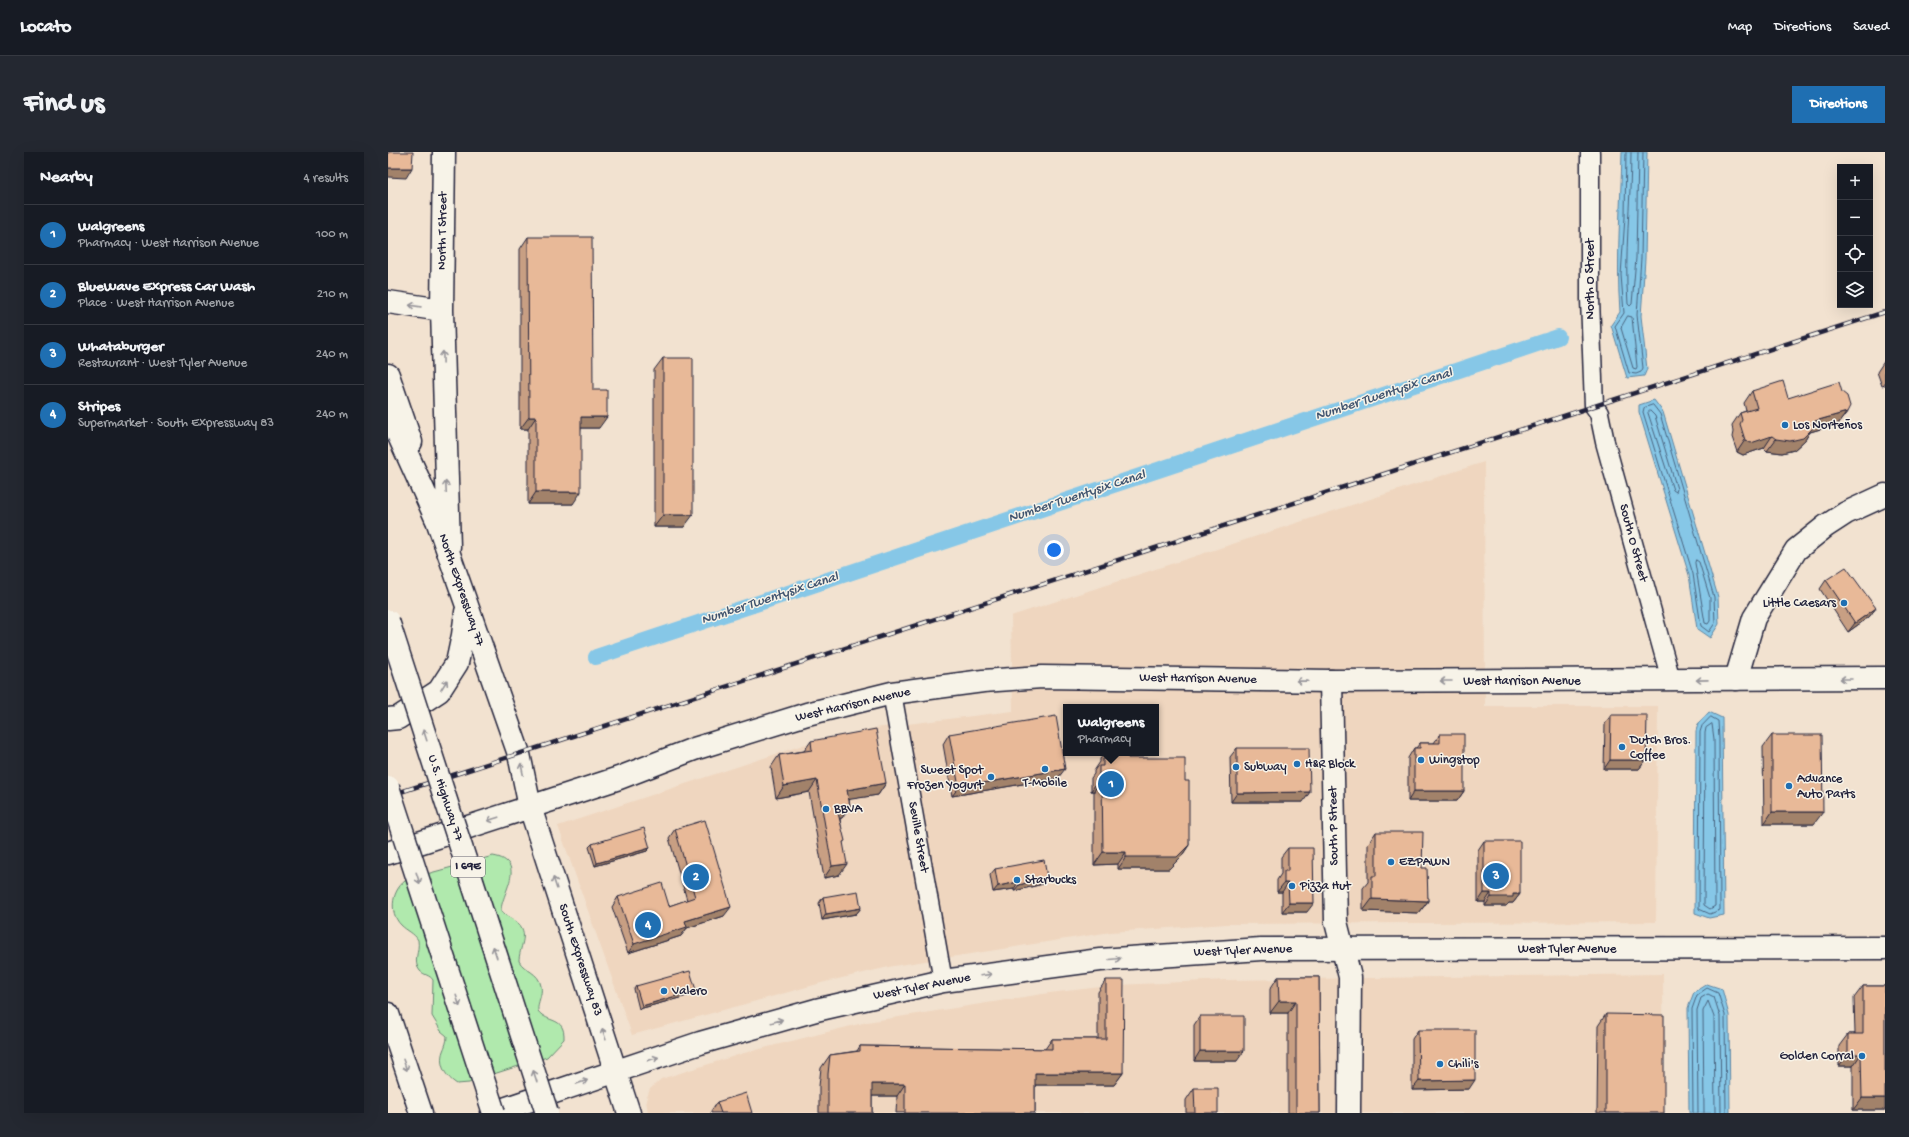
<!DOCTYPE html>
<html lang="en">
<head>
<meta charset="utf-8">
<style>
  :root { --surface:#171b24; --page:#242831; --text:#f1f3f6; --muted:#9ea1a6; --line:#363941; --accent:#1f6fb2 }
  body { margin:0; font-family:"Gochi Hand",sans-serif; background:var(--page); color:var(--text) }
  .controls { position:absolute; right:12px; top:12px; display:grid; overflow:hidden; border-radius:0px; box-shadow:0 4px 16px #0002 }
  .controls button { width:36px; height:36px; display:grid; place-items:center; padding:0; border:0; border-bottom:1px solid var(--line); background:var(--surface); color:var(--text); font:20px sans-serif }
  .you { position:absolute; left:666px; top:398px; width:14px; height:14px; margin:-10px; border:3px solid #fff; border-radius:50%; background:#1a73e8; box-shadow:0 0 0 6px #1a73e833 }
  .badge { display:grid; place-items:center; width:26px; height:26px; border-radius:50%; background:var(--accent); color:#fff; font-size:13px; font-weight:700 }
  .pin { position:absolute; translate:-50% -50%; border:2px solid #fff; box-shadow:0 1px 4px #0006 }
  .popup { position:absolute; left:675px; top:552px; width:96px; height:52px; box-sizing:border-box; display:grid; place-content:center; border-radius:0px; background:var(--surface); filter:drop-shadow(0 1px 3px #0005); font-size:13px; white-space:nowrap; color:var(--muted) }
  .popup b { font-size:15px; color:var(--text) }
  .popup::after { content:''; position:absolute; left:50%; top:100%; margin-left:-8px; border:8px solid transparent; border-top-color:var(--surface) }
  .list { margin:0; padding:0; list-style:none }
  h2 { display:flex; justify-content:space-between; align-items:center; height:52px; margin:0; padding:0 16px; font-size:17px }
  h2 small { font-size:13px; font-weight:400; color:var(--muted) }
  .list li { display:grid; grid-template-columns:26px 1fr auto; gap:12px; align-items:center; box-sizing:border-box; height:60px; padding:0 16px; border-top:1px solid var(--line) }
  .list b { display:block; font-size:15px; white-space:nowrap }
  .list p { margin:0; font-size:13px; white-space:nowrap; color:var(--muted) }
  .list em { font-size:13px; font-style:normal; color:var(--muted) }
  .icon { flex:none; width:22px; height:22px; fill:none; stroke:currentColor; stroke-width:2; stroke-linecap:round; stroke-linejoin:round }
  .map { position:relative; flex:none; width:1497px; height:961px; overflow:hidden; border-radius:0px }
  header { display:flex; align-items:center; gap:24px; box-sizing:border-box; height:56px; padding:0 20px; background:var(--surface); border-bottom:1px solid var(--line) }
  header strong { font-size:19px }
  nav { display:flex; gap:22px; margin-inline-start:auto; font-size:14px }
  .intro { display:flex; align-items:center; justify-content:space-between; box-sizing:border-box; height:96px; padding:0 24px }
  h1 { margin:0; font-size:28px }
  .button { padding:10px 18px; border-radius:0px; background:var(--accent); color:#fff; font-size:14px; font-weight:700 }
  main { display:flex; gap:24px; padding:0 24px }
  aside { flex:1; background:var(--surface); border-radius:0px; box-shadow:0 4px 16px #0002 }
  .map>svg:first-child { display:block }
  .built { fill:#efd6bf; fill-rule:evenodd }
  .green { fill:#b0e9ad; stroke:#698674 }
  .water { fill:#86c7e7; stroke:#5e85a2 }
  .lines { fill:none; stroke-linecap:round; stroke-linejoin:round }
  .shore { stroke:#4a6480; stroke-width:1 }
  .canal { stroke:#86c7e7; stroke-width:16 }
  .minor-casing { stroke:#22223b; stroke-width:21 }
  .tertiary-casing { stroke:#22223b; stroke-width:25 }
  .secondary-casing { stroke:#22223b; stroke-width:25 }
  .primary-casing { stroke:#22223b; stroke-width:25 }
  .motorway-casing { stroke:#22223b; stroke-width:25 }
  .minor { stroke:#f7f3e8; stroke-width:18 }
  .tertiary { stroke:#f7f3e8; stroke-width:22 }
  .secondary { stroke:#f7f3e8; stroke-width:22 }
  .primary { stroke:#f7f3e8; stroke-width:22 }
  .motorway { stroke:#f7f3e8; stroke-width:22 }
  .rail-casing { stroke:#22223b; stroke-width:4.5 }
  .rail { stroke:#f7f3e8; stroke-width:3; stroke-dasharray:9; stroke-linecap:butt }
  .motorway-bridge-casing { stroke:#22223b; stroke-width:25; stroke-linecap:butt }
  .motorway-bridge { stroke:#f7f3e8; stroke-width:22 }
  .wall { fill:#c89f83; stroke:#22223b }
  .shaded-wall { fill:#a2826a; stroke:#22223b }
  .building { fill:#e8b998; stroke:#22223b }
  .oneway { stroke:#97959a }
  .poi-dot { fill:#1f6fb2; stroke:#f7f3e8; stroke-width:1.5 }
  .labels { text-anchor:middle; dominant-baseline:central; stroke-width:3; stroke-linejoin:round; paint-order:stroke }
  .shield { fill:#f7f3e8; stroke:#62616f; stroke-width:1 }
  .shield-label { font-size:12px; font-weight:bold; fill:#22223b }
  .street-label { font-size:13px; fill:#22223b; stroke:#f7f3e8 }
  .poi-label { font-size:13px; fill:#22223b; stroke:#f7f3e8; text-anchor:start }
  .water-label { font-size:14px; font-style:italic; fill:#40546f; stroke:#f7f3e8 }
</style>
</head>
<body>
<header>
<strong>Locato</strong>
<nav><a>Map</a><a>Directions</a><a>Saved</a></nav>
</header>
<div class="intro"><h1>Find us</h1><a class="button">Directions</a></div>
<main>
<aside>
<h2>Nearby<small>4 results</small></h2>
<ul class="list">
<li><span class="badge">1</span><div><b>Walgreens</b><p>Pharmacy · West Harrison Avenue</p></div><em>100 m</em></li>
<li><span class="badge">2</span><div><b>BlueWave Express Car Wash</b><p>Place · West Harrison Avenue</p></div><em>210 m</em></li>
<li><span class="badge">3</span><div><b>Whataburger</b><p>Restaurant · West Tyler Avenue</p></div><em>240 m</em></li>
<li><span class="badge">4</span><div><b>Stripes</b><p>Supermarket · South Expressway 83</p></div><em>240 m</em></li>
</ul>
</aside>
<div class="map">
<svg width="1497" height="961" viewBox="0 0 1497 961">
  <rect width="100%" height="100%" fill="#f2e2d0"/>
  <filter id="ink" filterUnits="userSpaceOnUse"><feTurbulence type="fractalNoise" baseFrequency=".025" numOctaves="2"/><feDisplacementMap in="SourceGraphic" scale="8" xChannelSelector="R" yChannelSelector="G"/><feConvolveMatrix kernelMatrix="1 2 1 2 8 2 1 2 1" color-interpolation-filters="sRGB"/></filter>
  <g filter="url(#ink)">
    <path class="built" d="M1096,310l1,244h173l-2,216 -429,2 -116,8 -218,34 -68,16 -193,53 -74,-209 248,-82 69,-16 138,-17 -2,-95zM678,555h90v46h-90z
      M1275,822l1,139h-1016l-2,-13 4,-11 11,-10 83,-26 123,-31 182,-29 69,-8 109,-5z"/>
    <path class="green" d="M105,704c36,6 7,38 8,56 6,5 13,7 18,12 10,11 0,24 0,37 5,10 20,11 22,25 2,9 -4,16 -3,25 10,13 27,5 26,28l-17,18 -66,21 -12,5 -12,1c-11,-7 -19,-19 -14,-33 2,-5 4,-9 4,-15l-6,-5 -9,-15 1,-36c-3,-5 -9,-5 -13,-9 -8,-10 0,-19 -2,-31 -4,-7 -11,-9 -17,-15 -13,-13 -9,-37 7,-46z"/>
    <path class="water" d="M1234,0h25l-2,107 -4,57 6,53 -3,7 -17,2 -16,-53 9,-13c-4,-53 1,-107 2,-160z
      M1266,248l9,12 55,185 1,27 -9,14 -13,-9 -8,-54 -50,-163v-7z
      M1321,560l13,6 2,197 -15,3 -14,-5 1,-182 2,-7z
      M1319,832l15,5 7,26 1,98h-41l-1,-105 6,-16z"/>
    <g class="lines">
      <path class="shore" d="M1238,0l-1,65 -4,58 3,38 -9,13 14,47 7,1 5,-2 2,-4 -6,-53 4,-57 2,-106
        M1243,0c0,51 -7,102 -3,152l2,2 2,-2 4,-46 2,-106
        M1240,164l4,1 5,50 -1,2 -3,-1 -12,-40z
        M1265,253l7,9 54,183 1,26 -6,9 -8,-6 -8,-52 -50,-162 1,-4z
        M1262,259l5,5 22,73 -1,3 -3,-2 -24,-74 -1,-3z
        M1308,408l3,2 11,36v23l-2,3 -3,-1 -10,-60z
        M1323,565l7,4 1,18 1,171 -10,4 -11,-5 1,-177 2,-6z
        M1324,572l2,15 1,167 -5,3 -6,-4 1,-172 1,-5z
        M1305,961l-1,-104 5,-14 10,-7 11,5 7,22 1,98
        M1310,961l-1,-103 4,-12 7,-4 6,3 6,19 1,97
        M1316,961l-1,-102 5,-10 6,16 1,96"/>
      <path class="canal" d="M208,505l962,-320"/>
      <g class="minor-casing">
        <path id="minor" d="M1202,0v147l4,107 5,7 6,29 66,238
          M504,541l51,288"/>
      </g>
      <g class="tertiary-casing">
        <path id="tertiary" d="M56,0l-2,158 7,237
          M0,150l54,8
          M1348,527l18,-61 42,-68 30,-24 20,-13 39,-18
          M943,529l5,241 14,55 -1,136"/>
      </g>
      <g class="secondary-casing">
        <path id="secondary" d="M0,223l23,67
          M42,348l89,254 11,53 89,-29 75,-29 113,-35 85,-21 91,-12 59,-4 289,4 554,-3
          M0,567l10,-1 41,-27 18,-28 6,-28 3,-23
          M0,862l33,99
          M104,961l208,-70 116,-33 127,-29 157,-21 161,-11 624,-1"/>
      </g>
      <g class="primary-casing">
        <path id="primary" d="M0,701l142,-46 99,306"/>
      </g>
      <g class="motorway-casing">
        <path id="motorway" d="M0,260l48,106"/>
      </g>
      <use href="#minor" class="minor"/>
      <use href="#tertiary" class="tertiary"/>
      <use href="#secondary" class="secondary"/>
      <use href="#primary" class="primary"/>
      <use href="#motorway" class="motorway"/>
      <g class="rail-casing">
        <path id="rail" d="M0,644l1497,-484"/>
      </g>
      <use href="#rail" class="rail"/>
      <g class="motorway-bridge-casing">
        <path id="motorway-bridge" d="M0,469l159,492
          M0,635l106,326"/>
      </g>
      <use href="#motorway-bridge" class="motorway-bridge"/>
    </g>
    <path class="wall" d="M140,85l65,153 6,38h-18l-8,76h-45v-75h-8v-180z
      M275,206l21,169h-30v-157z
      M1497,208v25l-3,1 -5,-14z
      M1364,239l36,7 59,14 -9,12 -28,8 -5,8 -11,10 -12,3 -15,-2 -3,-3 -21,7 -6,-3 -5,-15 1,-5 -1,-7 8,-12 6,-2 -2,-8z
      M1438,428l50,28 -7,9 -21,15 -28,-43z
      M1223,563l35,45 -7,9h-35l1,-45z
      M561,582l109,44 -106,18 -9,-52z
      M1052,582l24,57 -7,10h-49v-43l6,-10h2l4,-5h14z
      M1384,583l42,89h-50l-1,-77z
      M423,589l75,42 -8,12 -29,4 1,7 -8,12h-2l3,24 -4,33 -15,3 -15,-86 -33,6 -5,-31 8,-12 25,-4z
      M849,596l66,54h-72l-1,-45z
      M717,601h23v5l57,23 4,64 -8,12 -12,12h-51v-5l-24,1v-74h-3v-13l3,-4v-3l6,-9v-3z
      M287,677l49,87 -37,12 -6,8 -53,17 -16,-46 6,-10 51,9 18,-6 -18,-62z
      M988,680l46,36 6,33 -9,12 -56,-2v-23l5,-6v-38z
      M1096,689l36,53 -7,9h-4l-3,3h-21v-4h-7v-52z
      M204,692l55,7 -52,15 -6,-19z
      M900,696l19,64h-25v-20h-5v-12l4,-6v-17z
      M607,717l48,15 -29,7v-2l-21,3 -3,-17z
      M435,745l38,11 -5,6 -34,6 -3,-17z
      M890,825h41l1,136h-32v-100h-18v-24z
      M718,828l17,93 -9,12h-79v28h-139l1,-17h-25v17h-53v-27l2,-18 9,-13 27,-4 3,-5 185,3 7,-10h46v-47z
      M248,834l58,8 -55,15 -5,-20z
      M1475,834h22v124h-32v-44h-14v-20l9,-12h7l-1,-36z
      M1218,862l58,99h-67l1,-87z
      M812,864l37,45h-43v-36z
      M1030,878l51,59 -57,1v-51z
      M806,936l24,25h-32v-13z
      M329,950l35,11h-41v-2z"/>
    <path class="shaded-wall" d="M0,16h24l-6,10 -18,-1z
      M1459,260l-9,12 -28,8 -5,8 -11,10 -12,3 -15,-2 9,-12 39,-18z
      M141,265h7l-8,12h-8z
      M193,265h26l-8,11h-26z
      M1384,284l-8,12 -21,7 -6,-3 8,-12z
      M148,340h45l-8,12h-45z
      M275,363h30l-9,12h-30z
      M1488,456l-7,9 -21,15 7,-9z
      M1222,608h36l-7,9h-35z
      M677,617l-7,9 -106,18 7,-9z
      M711,627h3l-8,12h-3z
      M429,628l-8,12 -33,6 8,-12z
      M498,631l-8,12 -39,6 8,-11z
      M1026,639h50l-7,10h-49z
      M922,640l-7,10h-72l6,-9z
      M462,654l-8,12 -13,2 8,-11z
      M1384,660h51l-9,12h-50z
      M801,693l-8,12 -12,12h-51l8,-12z
      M262,696l-3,3 -52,15 2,-3z
      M715,700h23l-8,12 -24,1z
      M459,712l-8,11 -15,3 8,-12z
      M659,725l-4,7 -29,7 5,-6z
      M630,730l-4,7 -21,3 5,-6z
      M896,731h4l-6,9h-5z
      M1096,741h7l-6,9h-7z
      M1125,742h7l-7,9h-4l-3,3h-21l6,-9z
      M984,747l56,2 -9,12 -56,-2z
      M901,751h25l-7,9h-25z
      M343,755l-7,9 -37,12 -6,8 -53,17 6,-9 51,-23z
      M473,756l-5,6 -34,6 4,-6z
      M308,838l-2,4 -55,15 3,-3z
      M891,849h17l-8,12h-18z
      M812,899h44l-7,10h-43z
      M1460,902h13l-8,12h-14z
      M647,921h88l-9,12h-87z
      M1087,928l-6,9 -57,1 7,-9z
      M484,932h33l-8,12h-33z
      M1474,946h23v12h-32z"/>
    <path class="building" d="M0,0h25l-1,16h-24z
      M140,85h64l1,153h14v27h-26v75h-45v-75h-7z
      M275,206h30v157h-30z
      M1395,229l5,17 51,-16 3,10 5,4 3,10 -3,6 -32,9 -2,7 -10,10 -13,3 -14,-2 -4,-3 -21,7 -6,-3 -5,-16 2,-4 -2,-7 17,-5 -5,-17z
      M1458,415l30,41 -21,15 -29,-43z
      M1223,563h36l-1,45h-36z
      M668,564l9,53 -106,18 -10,-53z
      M488,577l10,54 -39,7 3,16 -13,3 8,32 -2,1 4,22 -15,2 -15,-86 -33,6 -5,-31 33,-5 -1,-9z
      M1052,582h24v57h-50v-43h6v-5h20z
      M1384,583h50l1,77h-51z
      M849,596h72l1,44 -73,1z
      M721,601h19v5h57v23h4v64l-12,12h-51v-5h-23l-1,-73h-3v-13h4v-7h6z
      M317,668l26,87 -46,14 2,6 -53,17 -16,-47 44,-14 7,23 26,-9 -20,-68z
      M256,676l6,20 -53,15 -5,-19z
      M988,680h47l-1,36h5l1,33 -56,-2v-23h4z
      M1096,689h36v53h-7v3h-22v-4h-7z
      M900,696h25l1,55h-25l-1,-20h-4v-12h4z
      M656,708l3,17 -28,8 -1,-3 -20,4 -3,-17z
      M470,739l3,17 -35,6 -3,-17z
      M302,819l6,19 -54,16 -6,-20z
      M890,825h41l1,136h-24v-112h-17z
      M718,828h18l-1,93h-88v40h-130v-29h-33v29h-44v-39l2,-19 30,-4v-5l192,3v-10h54z
      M1475,834h22v112h-23l-1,-44h-13v-20h15z
      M1218,862l58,1v98h-58z
      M812,864h44v35h-44z
      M1030,878h57v50l-56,1z
      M806,936h24v25h-23z
      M358,941l6,20h-31l-4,-11z"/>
    <defs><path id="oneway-shaft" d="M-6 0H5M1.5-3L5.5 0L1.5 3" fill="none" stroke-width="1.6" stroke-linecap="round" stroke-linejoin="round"/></defs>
    <g class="oneway">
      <use href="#oneway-shaft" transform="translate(27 154) rotate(-172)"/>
      <use href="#oneway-shaft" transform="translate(55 205) rotate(-91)"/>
      <use href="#oneway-shaft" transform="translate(58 335) rotate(-93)"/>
      <use href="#oneway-shaft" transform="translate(1458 527) rotate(180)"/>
      <use href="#oneway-shaft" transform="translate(1314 528) rotate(179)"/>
      <use href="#oneway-shaft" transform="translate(914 529) rotate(-179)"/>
      <use href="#oneway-shaft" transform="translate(1058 529) rotate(180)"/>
      <use href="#oneway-shaft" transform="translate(56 533) rotate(-58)"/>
      <use href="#oneway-shaft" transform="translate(37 583) rotate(-108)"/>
      <use href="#oneway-shaft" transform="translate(134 617) rotate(-102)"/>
      <use href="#oneway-shaft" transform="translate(105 667) rotate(162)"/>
      <use href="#oneway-shaft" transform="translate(30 726) rotate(72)"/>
      <use href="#oneway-shaft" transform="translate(167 731) rotate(-108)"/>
      <use href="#oneway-shaft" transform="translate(107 800) rotate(-108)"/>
      <use href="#oneway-shaft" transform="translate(727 807) rotate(-5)"/>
      <use href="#oneway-shaft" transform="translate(598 823) rotate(-7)"/>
      <use href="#oneway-shaft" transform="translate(70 849) rotate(72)"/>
      <use href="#oneway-shaft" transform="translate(389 869) rotate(-16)"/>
      <use href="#oneway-shaft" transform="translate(216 882) rotate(-108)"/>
      <use href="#oneway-shaft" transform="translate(265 907) rotate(-18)"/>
      <use href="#oneway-shaft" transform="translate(17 913) rotate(71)"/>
      <use href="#oneway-shaft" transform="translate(147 924) rotate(-108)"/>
      <use href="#oneway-shaft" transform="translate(194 930) rotate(-19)"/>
    </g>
  </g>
  <g class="poi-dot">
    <circle cx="1397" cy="273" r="4"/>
    <circle cx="1456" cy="451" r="4"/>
    <circle cx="1234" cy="595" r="4"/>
    <circle cx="1033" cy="608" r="4"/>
    <circle cx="909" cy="612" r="4"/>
    <circle cx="848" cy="615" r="4"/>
    <circle cx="657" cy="617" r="4"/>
    <circle cx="603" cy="625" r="4"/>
    <circle cx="1401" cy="634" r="4"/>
    <circle cx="438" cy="657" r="4"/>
    <circle cx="1003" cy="710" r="4"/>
    <circle cx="629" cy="728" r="4"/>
    <circle cx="904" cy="734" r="4"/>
    <circle cx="276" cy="839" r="4"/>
    <circle cx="1474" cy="904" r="4"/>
    <circle cx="1052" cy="912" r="4"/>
  </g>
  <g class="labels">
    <rect class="shield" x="63" y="705" width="34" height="20" rx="3"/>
    <g class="shield-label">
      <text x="80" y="715">I 69E</text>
    </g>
    <g class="street-label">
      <text transform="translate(55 79) rotate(-89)">North T Street</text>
      <text transform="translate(1202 127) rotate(-90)">North O Street</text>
      <text transform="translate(1245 391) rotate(75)">South O Street</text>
      <text transform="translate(73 438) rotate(71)">North Expressway 77</text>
      <text transform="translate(810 527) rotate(1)">West Harrison Avenue</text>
      <text x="1134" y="529">West Harrison Avenue</text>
      <text transform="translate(465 553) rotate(-13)">West Harrison Avenue</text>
      <text transform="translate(57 646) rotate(72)">U.S. Highway 77</text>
      <text transform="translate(946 674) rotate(-91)">South P Street</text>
      <text transform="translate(530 685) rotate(80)">Seville Street</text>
      <text x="1179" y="797">West Tyler Avenue</text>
      <text transform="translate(855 799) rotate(-2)">West Tyler Avenue</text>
      <text transform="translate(192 808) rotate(72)">South Expressway 83</text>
      <text transform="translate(534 835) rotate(-11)">West Tyler Avenue</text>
    </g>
    <g class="poi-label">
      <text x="1405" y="273">Los Norteños</text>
      <text x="1448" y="451" text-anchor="end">Little Caesars</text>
      <text x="1242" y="588">Dutch Bros.<tspan x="1242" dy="15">Coffee</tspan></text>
      <text x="1041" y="608">Wingstop</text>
      <text x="917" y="612">H&amp;R Block</text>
      <text x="856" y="615">Subway</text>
      <text x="595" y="618" text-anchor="end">Sweet Spot<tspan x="595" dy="15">Frozen Yogurt</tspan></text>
      <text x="1409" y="627">Advance<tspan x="1409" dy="15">Auto Parts</tspan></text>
      <text x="657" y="631" text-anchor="middle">T-Mobile</text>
      <text x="446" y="657">BBVA</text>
      <text x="1011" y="710">EZPAWN</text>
      <text x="637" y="728">Starbucks</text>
      <text x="912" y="734">Pizza Hut</text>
      <text x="284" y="839">Valero</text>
      <text x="1466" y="904" text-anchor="end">Golden Corral</text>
      <text x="1060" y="912">Chili's</text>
    </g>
    <g class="water-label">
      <text transform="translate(996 243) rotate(-18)">Number Twentysix Canal</text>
      <text transform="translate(689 345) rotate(-18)">Number Twentysix Canal</text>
      <text transform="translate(382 447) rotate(-18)">Number Twentysix Canal</text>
    </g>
  </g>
</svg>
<div class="controls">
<button>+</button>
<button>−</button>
<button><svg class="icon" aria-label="locate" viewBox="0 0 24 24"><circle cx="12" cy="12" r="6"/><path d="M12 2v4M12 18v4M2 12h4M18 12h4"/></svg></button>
<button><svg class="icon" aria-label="layers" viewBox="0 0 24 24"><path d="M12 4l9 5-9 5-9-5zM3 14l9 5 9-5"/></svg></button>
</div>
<div class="you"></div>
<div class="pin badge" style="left:723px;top:632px">1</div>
<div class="popup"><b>Walgreens</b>Pharmacy</div>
<div class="pin badge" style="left:308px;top:725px">2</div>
<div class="pin badge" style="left:1108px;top:724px">3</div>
<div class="pin badge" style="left:260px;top:773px">4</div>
</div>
</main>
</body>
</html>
